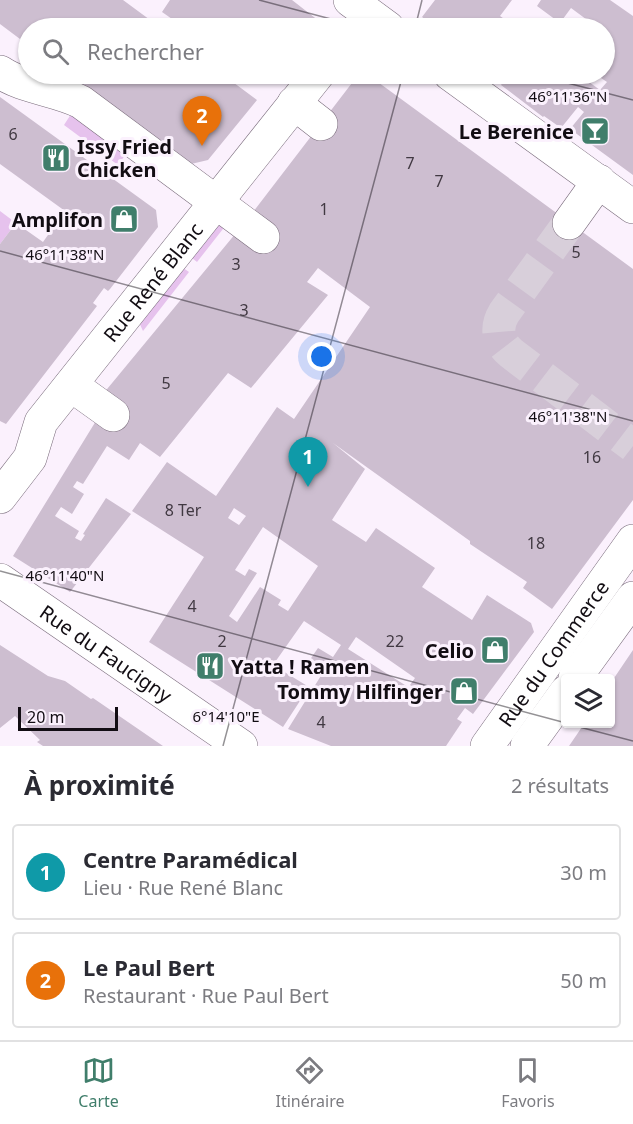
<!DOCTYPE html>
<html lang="fr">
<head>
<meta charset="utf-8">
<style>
  :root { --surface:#fff; --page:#f7f7f7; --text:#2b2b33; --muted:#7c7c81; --line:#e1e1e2; --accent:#407e6b }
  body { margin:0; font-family:"Noto Sans",sans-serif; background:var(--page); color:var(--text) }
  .controls { position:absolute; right:18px; bottom:18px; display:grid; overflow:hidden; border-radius:6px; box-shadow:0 2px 4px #0004 }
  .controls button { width:54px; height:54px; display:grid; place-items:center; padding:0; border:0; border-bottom:2px solid var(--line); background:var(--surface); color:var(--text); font:30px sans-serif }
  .scale { position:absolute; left:18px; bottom:15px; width:100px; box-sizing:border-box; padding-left:6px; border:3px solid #120d13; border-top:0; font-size:16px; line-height:21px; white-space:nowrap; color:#120d13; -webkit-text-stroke:4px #fbf1fd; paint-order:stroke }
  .you { position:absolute; left:322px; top:357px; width:21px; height:21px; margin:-15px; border:4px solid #fff; border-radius:50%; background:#1a73e8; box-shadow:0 0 0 9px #1a73e833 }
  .badge { display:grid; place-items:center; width:39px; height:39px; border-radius:50%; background:var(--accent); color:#fff; font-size:20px; font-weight:700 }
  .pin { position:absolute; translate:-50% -50px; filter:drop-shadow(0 2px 3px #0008) }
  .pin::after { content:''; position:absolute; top:32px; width:21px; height:18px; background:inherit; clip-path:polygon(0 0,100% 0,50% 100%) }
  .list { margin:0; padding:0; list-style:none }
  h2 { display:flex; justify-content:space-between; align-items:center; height:78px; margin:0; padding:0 24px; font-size:26px }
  h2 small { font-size:20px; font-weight:400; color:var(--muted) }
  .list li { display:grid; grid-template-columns:39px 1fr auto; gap:18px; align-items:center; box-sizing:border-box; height:96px; margin:0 12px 12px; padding:0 12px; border:2px solid var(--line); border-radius:6px }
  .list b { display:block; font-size:22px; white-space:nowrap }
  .list p { margin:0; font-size:20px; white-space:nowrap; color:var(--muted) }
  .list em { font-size:20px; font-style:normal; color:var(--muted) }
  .icon { flex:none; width:33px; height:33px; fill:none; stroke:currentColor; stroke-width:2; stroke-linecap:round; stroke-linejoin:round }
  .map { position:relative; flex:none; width:633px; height:746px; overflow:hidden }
  .search { position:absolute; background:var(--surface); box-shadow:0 2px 4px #0004; left:18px; right:18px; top:18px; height:66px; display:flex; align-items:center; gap:15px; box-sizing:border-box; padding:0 21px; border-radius:33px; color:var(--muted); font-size:22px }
  .sheet { height:294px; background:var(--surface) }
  nav { display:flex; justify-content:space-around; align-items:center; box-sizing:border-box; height:84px; border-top:2px solid var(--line); background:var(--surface); font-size:16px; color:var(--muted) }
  nav a { display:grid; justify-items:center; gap:3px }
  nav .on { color:var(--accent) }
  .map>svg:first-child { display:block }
  .green { fill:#e6c2ed }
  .building { fill:#cdbed0; fill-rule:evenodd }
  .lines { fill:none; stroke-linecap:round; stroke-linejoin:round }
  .street-tunnel { stroke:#d8cfda; stroke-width:33; stroke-dasharray:33 16; stroke-linecap:butt }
  .street-casing { stroke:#7a6c7c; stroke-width:34 }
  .street { stroke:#fff; stroke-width:33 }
  .ticks { fill:none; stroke:#120d13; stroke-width:1.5; stroke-opacity:0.45 }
  .labels { text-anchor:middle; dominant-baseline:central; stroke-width:6; stroke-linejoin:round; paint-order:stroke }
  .number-label { font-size:16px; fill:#413942 }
  .poi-label { font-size:20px; font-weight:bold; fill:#120d13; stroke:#fbf1fd; text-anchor:end }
  .street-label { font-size:20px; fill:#120d13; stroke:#fbf1fd }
  .ticks-label { font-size:15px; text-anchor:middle; fill:#120d13; stroke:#fbf1fd; stroke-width:6; stroke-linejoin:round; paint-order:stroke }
</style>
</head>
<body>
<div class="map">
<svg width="633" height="746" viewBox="0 0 633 746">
  <rect width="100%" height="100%" fill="#fbf1fd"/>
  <path class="green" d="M73,111l55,40 -10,14 -54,-40z
    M0,211l16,12 -16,21z
    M220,212l10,8 -33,42 -10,-8z
    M179,265l10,7 -46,59 -6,-13z"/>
  <path class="building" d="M0,0h123l38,28h-133v17l-28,-21z
    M170,0h122l27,21 -6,7h-79l-7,-5 -4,5h-38l-23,-16z
    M435,0h77l-12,16 17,12h-80l-15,-11z
    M541,0h69l23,16v159l-63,-46 14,-17 -6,-5 -17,21 -17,-12 -1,1 -42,-32 2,-3 -13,-8h88l22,16 7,-8 -12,-8h9v-46h-6l-27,-20 -11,15 -23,-17z
    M68,74h154l35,26 -49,60 -17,4z
    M371,77l262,192v231l-81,109 -29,-21 4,-6 -57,-38v-3l-137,-98 32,26 -33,51 34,22 10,-14 59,40 -13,19 50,33 15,-25 44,28 3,9 -61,82 -8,-6 -8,11 5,3 -16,24h-115l-43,-17 34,-55 -15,-10 11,-16 15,9 8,-12 -37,-24 -31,44 36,22 -26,40 -134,-85 55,-85 -72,-46 35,-49 49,34 61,-89 17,12 76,-112 -52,-39 -11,14 21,13 -77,93 -23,-15 -68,84 -20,-14 -11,17 -22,-14 -24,38 -6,-3 -4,6 11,7 -12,20 -11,-7 -6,9 24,15 -4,7 6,3 4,-6 -2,-1 23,-36 25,16 -61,78 -57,-36 86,-140 4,-22 147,-178 105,-137zM234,508l12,8 -7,9 -11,-7zM263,527l55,39 -30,45 -10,-6 3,-5 -21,-13 -23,35 -8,-6 28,-43 -8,-4 -4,7 -10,-6zM356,637l59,41 -5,7 7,5 -1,2 -68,-43z
    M0,97l156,113 2,17 -48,62 -2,2 -4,-3 -11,15 4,3 -91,118 -6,-3v-177l16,-21 27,19 22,-31 -65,-47z
    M0,645l48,31 17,5 26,18 2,-1 70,48h-120l-6,-4 3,-2 -25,-24 -15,12z
    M633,650v96h-64l15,-22h26v-40z"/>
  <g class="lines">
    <path class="street-tunnel" d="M569,223l-65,90c-9,15 -6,29 7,40l122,93"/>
    <g class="street-casing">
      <g id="street">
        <path d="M350,0l38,28"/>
        <path d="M0,72c24,16 55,17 81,30l182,135"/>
        <path d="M450,74l183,133"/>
        <path d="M294,103l27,21"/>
        <path d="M569,223l30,-42"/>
        <path d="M71,385l42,30"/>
        <path id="s1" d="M0,497l30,-39 11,-36 277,-348"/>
        <path id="s2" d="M0,580l241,166"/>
        <path d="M575,678l58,-80"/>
        <path id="s3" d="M487,746l146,-205"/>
        <path d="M527,746l39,-54"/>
      </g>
    </g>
    <use href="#street" class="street"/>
  </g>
  <path class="ticks" d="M259,0l106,28M415,28l7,-28M533,74l100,26M0,251l633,170M0,571l566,152M568,724l65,17M223,746l180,-672"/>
  <defs>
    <g id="bar-square" transform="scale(1.5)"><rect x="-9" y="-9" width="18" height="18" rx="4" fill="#407e6b" stroke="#fbf1fd"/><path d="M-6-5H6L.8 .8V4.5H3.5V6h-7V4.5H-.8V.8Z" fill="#fff"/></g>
    <g id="restaurant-square" transform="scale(1.5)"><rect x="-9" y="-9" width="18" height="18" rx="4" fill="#407e6b" stroke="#fbf1fd"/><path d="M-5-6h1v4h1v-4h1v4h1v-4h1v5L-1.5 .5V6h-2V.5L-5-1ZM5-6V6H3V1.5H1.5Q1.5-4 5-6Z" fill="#fff"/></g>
    <g id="shop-square" transform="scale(1.5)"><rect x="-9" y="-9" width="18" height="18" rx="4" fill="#407e6b" stroke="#fbf1fd"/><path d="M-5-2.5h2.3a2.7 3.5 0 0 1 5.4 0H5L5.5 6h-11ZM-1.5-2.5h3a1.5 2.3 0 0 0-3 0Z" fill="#fff"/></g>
  </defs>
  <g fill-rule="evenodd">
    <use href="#bar-square" x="595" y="131"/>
    <use href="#restaurant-square" x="56" y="158"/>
    <use href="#shop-square" x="124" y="219"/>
    <use href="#shop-square" x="495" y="650"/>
    <use href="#restaurant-square" x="210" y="666"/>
    <use href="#shop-square" x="464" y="691"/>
  </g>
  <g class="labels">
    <g class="number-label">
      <text x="13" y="134">6</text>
      <text x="410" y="163">7</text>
      <text x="439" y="181">7</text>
      <text x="324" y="209">1</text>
      <text x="576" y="252">5</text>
      <text x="236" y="264">3</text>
      <text x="244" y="310">3</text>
      <text x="166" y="383">5</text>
      <text x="592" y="457">16</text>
      <text x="183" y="510">8 Ter</text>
      <text x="536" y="543">18</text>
      <text x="192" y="606">4</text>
      <text x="222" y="641">2</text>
      <text x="395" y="641">22</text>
      <text x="321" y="722">4</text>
    </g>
    <g class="poi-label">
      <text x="574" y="131">Le Berenice</text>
      <text x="77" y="146" text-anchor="start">Issy Fried<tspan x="77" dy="23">Chicken</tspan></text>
      <text x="103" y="219">Amplifon</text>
      <text x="474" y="650">Celio</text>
      <text x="231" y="666" text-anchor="start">Yatta ! Ramen</text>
      <text x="443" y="691">Tommy Hilfinger</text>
    </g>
    <g class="street-label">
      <text stroke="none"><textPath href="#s1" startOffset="266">Rue René Blanc</textPath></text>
      <text stroke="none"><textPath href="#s2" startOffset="129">Rue du Faucigny</textPath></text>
      <text stroke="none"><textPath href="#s3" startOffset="114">Rue du Commerce</textPath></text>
    </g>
  </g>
  <g class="ticks-label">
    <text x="568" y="102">46°11'36"N</text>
    <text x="65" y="260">46°11'38"N</text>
    <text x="568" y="422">46°11'38"N</text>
    <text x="65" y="581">46°11'40"N</text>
    <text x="226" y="722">6°14'10"E</text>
  </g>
</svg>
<div class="controls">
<button><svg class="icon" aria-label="layers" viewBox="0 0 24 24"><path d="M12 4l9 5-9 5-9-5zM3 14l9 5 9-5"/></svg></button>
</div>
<div class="scale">20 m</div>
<div class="you"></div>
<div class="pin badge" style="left:308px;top:487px;background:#0f9aa8">1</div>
<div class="pin badge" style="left:202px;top:146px;background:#e8710a">2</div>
<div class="search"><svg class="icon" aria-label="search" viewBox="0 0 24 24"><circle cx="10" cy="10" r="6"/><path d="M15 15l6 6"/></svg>Rechercher</div>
</div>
<section class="sheet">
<h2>À proximité<small>2 résultats</small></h2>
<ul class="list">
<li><span class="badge" style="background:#0f9aa8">1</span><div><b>Centre Paramédical</b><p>Lieu · Rue René Blanc</p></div><em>30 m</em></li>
<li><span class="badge" style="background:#e8710a">2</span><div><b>Le Paul Bert</b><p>Restaurant · Rue Paul Bert</p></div><em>50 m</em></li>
</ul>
</section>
<nav>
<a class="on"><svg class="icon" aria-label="map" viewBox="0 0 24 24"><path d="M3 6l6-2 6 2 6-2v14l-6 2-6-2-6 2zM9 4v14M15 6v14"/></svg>Carte</a>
<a><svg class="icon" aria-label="directions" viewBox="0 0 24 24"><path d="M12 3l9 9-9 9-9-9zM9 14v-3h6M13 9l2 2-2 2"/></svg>Itinéraire</a>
<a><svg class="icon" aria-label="saved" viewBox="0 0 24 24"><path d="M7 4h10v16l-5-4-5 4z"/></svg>Favoris</a>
</nav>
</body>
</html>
